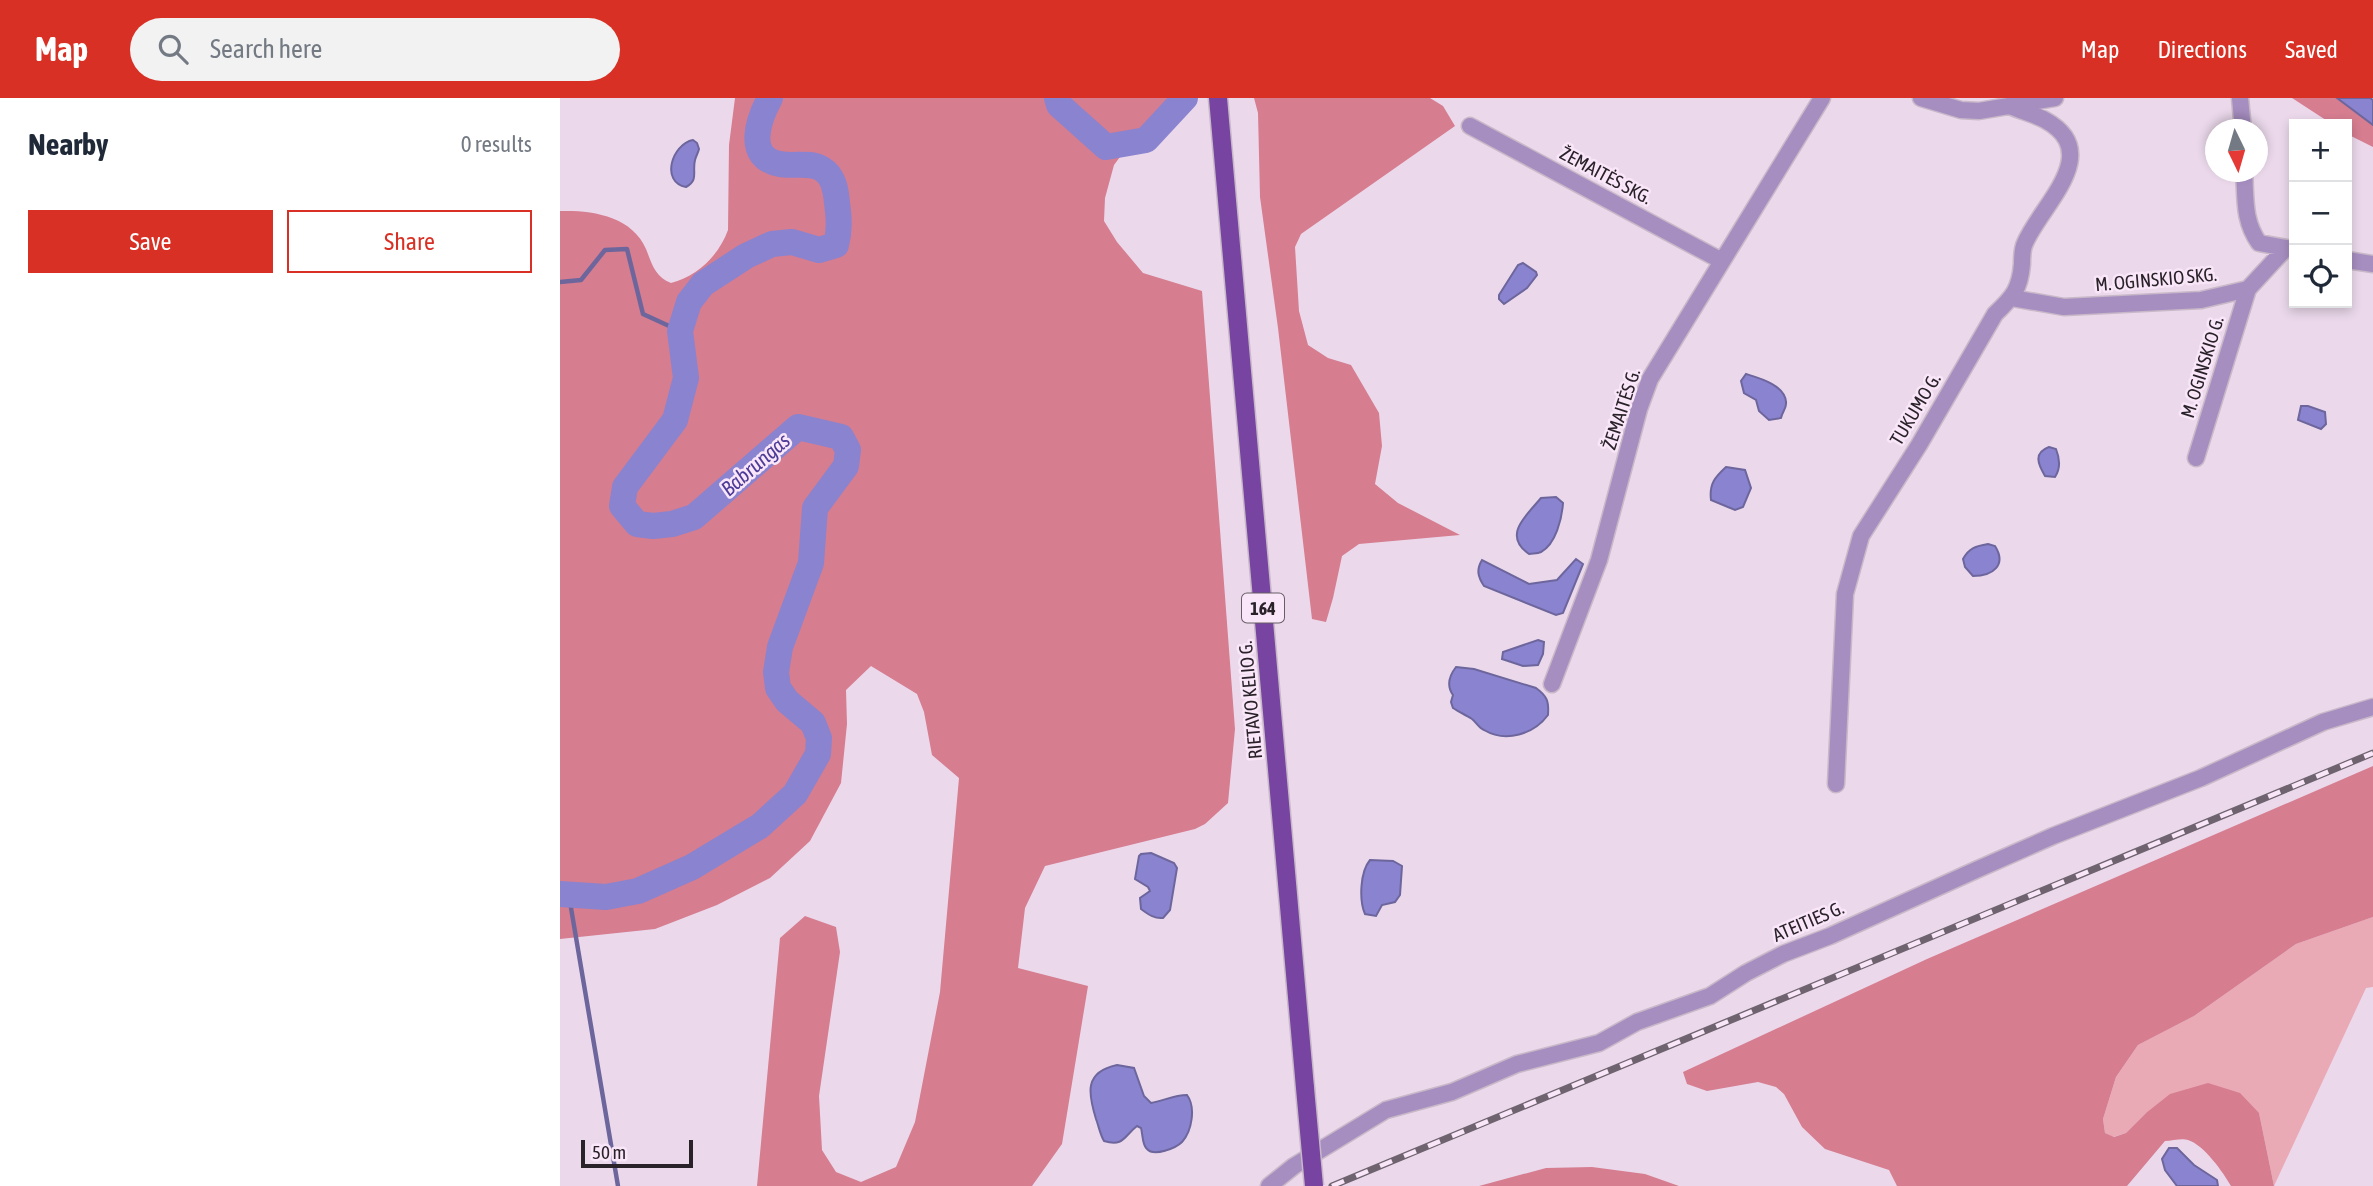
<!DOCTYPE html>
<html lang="en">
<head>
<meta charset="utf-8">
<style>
  :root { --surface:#fff; --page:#f2f2f3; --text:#1f2937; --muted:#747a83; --line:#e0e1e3; --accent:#d93025 }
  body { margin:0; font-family:"Asap Condensed",sans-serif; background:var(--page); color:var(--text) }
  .controls { position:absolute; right:21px; top:21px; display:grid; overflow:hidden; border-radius:0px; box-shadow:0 4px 10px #0003 }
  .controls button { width:63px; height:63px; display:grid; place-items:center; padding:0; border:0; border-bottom:2px solid var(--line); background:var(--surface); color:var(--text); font:35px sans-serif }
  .compass { position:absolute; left:1645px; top:21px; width:63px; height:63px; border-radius:50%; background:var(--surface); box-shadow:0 4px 10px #0003; rotate:175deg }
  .scale { position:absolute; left:21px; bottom:18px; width:112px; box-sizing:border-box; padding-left:7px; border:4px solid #292229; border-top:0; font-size:19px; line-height:24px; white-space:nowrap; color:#292229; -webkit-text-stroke:5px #f9e6f8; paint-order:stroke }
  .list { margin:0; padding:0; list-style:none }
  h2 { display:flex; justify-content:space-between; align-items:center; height:91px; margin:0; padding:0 28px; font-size:30px }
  h2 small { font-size:23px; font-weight:400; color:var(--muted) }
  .actions { display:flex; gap:14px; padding:21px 28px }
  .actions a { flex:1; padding:16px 0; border:2px solid var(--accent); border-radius:0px; text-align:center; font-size:24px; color:var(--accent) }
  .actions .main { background:var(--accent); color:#fff }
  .icon { flex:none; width:38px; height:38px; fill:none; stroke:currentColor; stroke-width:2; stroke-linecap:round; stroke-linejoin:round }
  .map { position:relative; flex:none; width:1813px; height:1088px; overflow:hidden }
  header { display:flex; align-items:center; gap:42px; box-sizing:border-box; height:98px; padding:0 35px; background:var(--accent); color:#fff }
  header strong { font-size:33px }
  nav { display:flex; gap:38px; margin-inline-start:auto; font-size:24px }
  .search { width:490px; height:63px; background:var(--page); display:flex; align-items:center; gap:18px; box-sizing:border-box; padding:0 24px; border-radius:38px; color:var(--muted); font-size:26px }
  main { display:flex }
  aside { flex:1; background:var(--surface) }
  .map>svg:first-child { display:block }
  .green { fill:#e9aab6 }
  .forest { fill:#d67d90 }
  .water { fill:#8a83cf; stroke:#6d669d; stroke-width:2 }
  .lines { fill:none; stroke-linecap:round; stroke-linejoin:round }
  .stream { stroke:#6d669d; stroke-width:4.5 }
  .river { stroke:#8a83cf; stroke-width:26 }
  .street-casing { stroke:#c8b8c8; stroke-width:19 }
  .primary-casing { stroke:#c8b8c8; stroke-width:21 }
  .street { stroke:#a78ec1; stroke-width:16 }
  .primary { stroke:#7745a1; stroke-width:18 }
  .rail-casing { stroke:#6e636e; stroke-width:7 }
  .rail { stroke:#f9e6f8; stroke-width:4.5; stroke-dasharray:13; stroke-linecap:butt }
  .primary-bridge-casing { stroke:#c8b8c8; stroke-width:21; stroke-linecap:butt }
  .primary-bridge { stroke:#7745a1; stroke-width:18 }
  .labels { text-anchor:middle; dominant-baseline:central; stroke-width:5; stroke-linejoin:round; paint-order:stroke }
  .shield { fill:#f9e6f8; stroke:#675d67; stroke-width:2 }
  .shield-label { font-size:18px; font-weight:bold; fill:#292229 }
  .street-label { font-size:19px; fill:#292229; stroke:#f9e6f8 }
  .water-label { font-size:21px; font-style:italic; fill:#4c3c97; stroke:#f9e6f8 }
</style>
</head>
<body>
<header>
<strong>Map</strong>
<div class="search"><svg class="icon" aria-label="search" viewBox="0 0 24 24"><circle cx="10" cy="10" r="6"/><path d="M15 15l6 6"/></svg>Search here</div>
<nav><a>Map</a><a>Directions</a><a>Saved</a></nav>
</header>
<main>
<aside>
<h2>Nearby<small>0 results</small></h2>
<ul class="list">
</ul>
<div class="actions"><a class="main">Save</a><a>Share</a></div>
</aside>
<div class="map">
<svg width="1813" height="1088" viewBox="0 0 1813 1088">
  <rect width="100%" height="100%" fill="#ebd9eb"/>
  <path class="green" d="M1813,819v70l-7,1 -92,198 -15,-73h-113l-20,20 -13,4 -8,-4 -2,-14 13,-42 22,-32 56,-29 102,-72z"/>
  <path class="forest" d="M175,0h434l-32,36 -23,31 -9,33 -1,23 13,21 26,31 59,18 33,438 -7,74 -23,21 -10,5 -150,37 -20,42 -7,60 70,18 -26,158 -30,42h-275l23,-248 25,-22 31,11 4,25 -21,144 3,54 14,22 25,10 35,-15 19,-45 25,-130 19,-214 -27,-23 -8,-43 -7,-18 -46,-28 -25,24 1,34 -6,59 -31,58 -40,37 -53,27 -62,24 -95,10v-728c32,-1 72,5 86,38 6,15 9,28 25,34 27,-7 48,-28 57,-53l1,-85z
    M694,0h176l13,8 12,20 -154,108 -6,13 4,64 9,34 20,13 23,7 28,48 3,33 -7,38 23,19 62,32 -101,9 -17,12 -9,42 -7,24 -14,-3 -34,-291 -18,-131 -2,-84z
    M1732,0h45l36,27v22l-26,-13v-10h-15z
    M1813,668v151l-77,27 -102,72 -56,29 -22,32 -13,42 2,14 9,4 12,-4 20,-20 24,-19 38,-11 32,10 19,20 15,73h-43c-8,-14 -27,-41 -43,-46 -6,-2 -16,1 -23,1l-38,45h-230l-8,-16 -64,-21 -23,-22 -18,-33 -8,-7 -18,-5 -51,9 -20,-7 -4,-12 244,-113z
    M1032,1069l53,7 34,12h-200l67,-18z"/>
  <path class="water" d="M1777,0h33l3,2v25z
    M133,42l4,3 2,6c-1,4 -3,7 -4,11 -3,12 4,20 -9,27 -26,-5 -14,-43 7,-47z
    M963,165l13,9 1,3 -10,13 -23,16 -5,-5v-4l19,-30z
    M1186,276c13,4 39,11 40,28 1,6 -4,10 -5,16l-12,2 -10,-9 -3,-11 -12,-7 -3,-12z
    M1741,308h7l17,6 1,12 -5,5 -23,-9z
    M1489,349l7,2c4,10 5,19 -1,28l-10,-1c-7,-12 -12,-23 4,-29z
    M1166,369l19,3 6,18 -8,19 -8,3 -24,-10c-2,-16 4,-23 15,-33z
    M996,399l7,6c-1,15 -7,41 -22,49 -4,2 -8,1 -12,2 -27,-19 -3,-38 12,-56z
    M1428,446l7,2c12,19 -2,30 -22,30l-8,-9 -2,-8c6,-11 13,-13 25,-15z
    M1016,461l7,5 -20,49 -7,2 -72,-29c-6,-9 -8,-16 -2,-26l47,24 28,-4z
    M978,542l6,2 -1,12 -5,11 -15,1 -21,-7 1,-7z
    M896,569l18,2 62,19c11,8 13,13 12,27 -14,19 -42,28 -64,15 -5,-2 -8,-8 -12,-11 -6,-4 -13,-7 -19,-11l-2,-6 2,-7c-7,-10 -4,-19 3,-28z
    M591,755l23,10 3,5 -7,42 -7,8c-9,1 -15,-4 -22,-9l-1,-11 10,-7 -2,-4 -13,-8 4,-23 2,-2z
    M810,762l23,1 9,5 -2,29 -5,7 -13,3 -6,11 -11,-2c-6,-14 -5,-42 5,-54z
    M557,967l17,3 10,28 7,7c12,-2 23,-8 36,-8 9,12 5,36 -5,47 -6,6 -28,15 -35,7 -5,-4 -4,-14 -6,-21l-4,-2c-13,10 -13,21 -33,15 -4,-7 -5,-14 -8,-22 -8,-26 -12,-47 21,-54z
    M1609,1050h8l17,17 23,15 1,6h-41l-12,-16 -3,-11z"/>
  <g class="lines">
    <path class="stream" d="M0,184l21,-2 24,-30 22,-1 16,65 37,17
      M9,798l49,290"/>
    <path class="river" d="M497,0l2,7 47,42 40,-7 39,-42
      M0,796l46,3 32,-6 54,-24 68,-41 35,-32 23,-40 1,-16 -6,-15 -26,-22 -9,-13 -2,-16 4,-25 31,-84 4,-55 31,-42 2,-16 -7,-13 -43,-10 -104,90 -22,7 -19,2 -16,-2 -15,-18 3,-19 50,-67 11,-42 -6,-47 9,-29 14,-18 43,-28 26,-12 20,-2 27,8 17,-5c4,-15 3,-27 1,-42 -1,-12 -3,-27 -15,-34 -13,-8 -28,-2 -42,-5 -35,-6 -22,-44 -10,-66"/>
    <g class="street-casing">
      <path id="street" d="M1361,0l40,12 18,1 76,-13
        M1680,0l3,32
        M910,28l252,135
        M1684,74c2,27 -1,48 15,71l33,6
        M1787,162l26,4
        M1452,200l52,9 137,-7 47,-11 38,-41
        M1636,360l52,-169
        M992,586l47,-124 40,-151 11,-30 172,-281
        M1276,686l9,-190 16,-58 58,-91 76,-131c18,-17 25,-25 27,-50 0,-7 0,-15 3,-21 16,-38 80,-90 20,-123 -11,-6 -24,-9 -35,-14
        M709,1088l25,-20 92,-56 66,-18 65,-28 82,-21 38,-21 73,-26 36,-23 37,-19 47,-18 146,-66 77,-34 148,-58 122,-56 50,-15"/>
    </g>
    <g class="primary-casing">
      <path id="primary" d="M658,0l87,990"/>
    </g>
    <use href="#street" class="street"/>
    <use href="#primary" class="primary"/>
    <g class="rail-casing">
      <path id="rail" d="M772,1088l1041,-433"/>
    </g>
    <use href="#rail" class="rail"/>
    <g class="primary-bridge-casing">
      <path id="primary-bridge" d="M745,990l9,98"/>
    </g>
    <use href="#primary-bridge" class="primary-bridge"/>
  </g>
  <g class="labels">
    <rect class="shield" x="682" y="495.5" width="42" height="29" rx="5"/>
    <g class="shield-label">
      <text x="703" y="510">164</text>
    </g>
    <g class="street-label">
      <text transform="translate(1046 77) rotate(28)">ŽEMAITĖS SKG.</text>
      <text transform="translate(1596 181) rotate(-5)">M. OGINSKIO SKG.</text>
      <text transform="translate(1642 269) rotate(-73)">M. OGINSKIO G.</text>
      <text transform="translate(1061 311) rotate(-72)">ŽEMAITĖS G.</text>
      <text transform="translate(1355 311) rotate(-59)">TUKUMO G.</text>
      <text transform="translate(690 602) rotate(-95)">RIETAVO KELIO G.</text>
      <text transform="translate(1248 823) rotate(-23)">ATEITIES G.</text>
    </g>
    <g class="water-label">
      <text transform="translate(195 366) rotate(-41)">Babrungas</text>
    </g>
  </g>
</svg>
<div class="controls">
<button>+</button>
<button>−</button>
<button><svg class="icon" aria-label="locate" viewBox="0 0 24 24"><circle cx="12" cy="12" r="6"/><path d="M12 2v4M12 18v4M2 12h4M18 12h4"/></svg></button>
</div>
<svg class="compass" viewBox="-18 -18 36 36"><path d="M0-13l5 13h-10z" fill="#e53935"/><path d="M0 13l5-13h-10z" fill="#747a83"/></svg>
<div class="scale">50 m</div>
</div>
</main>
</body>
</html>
